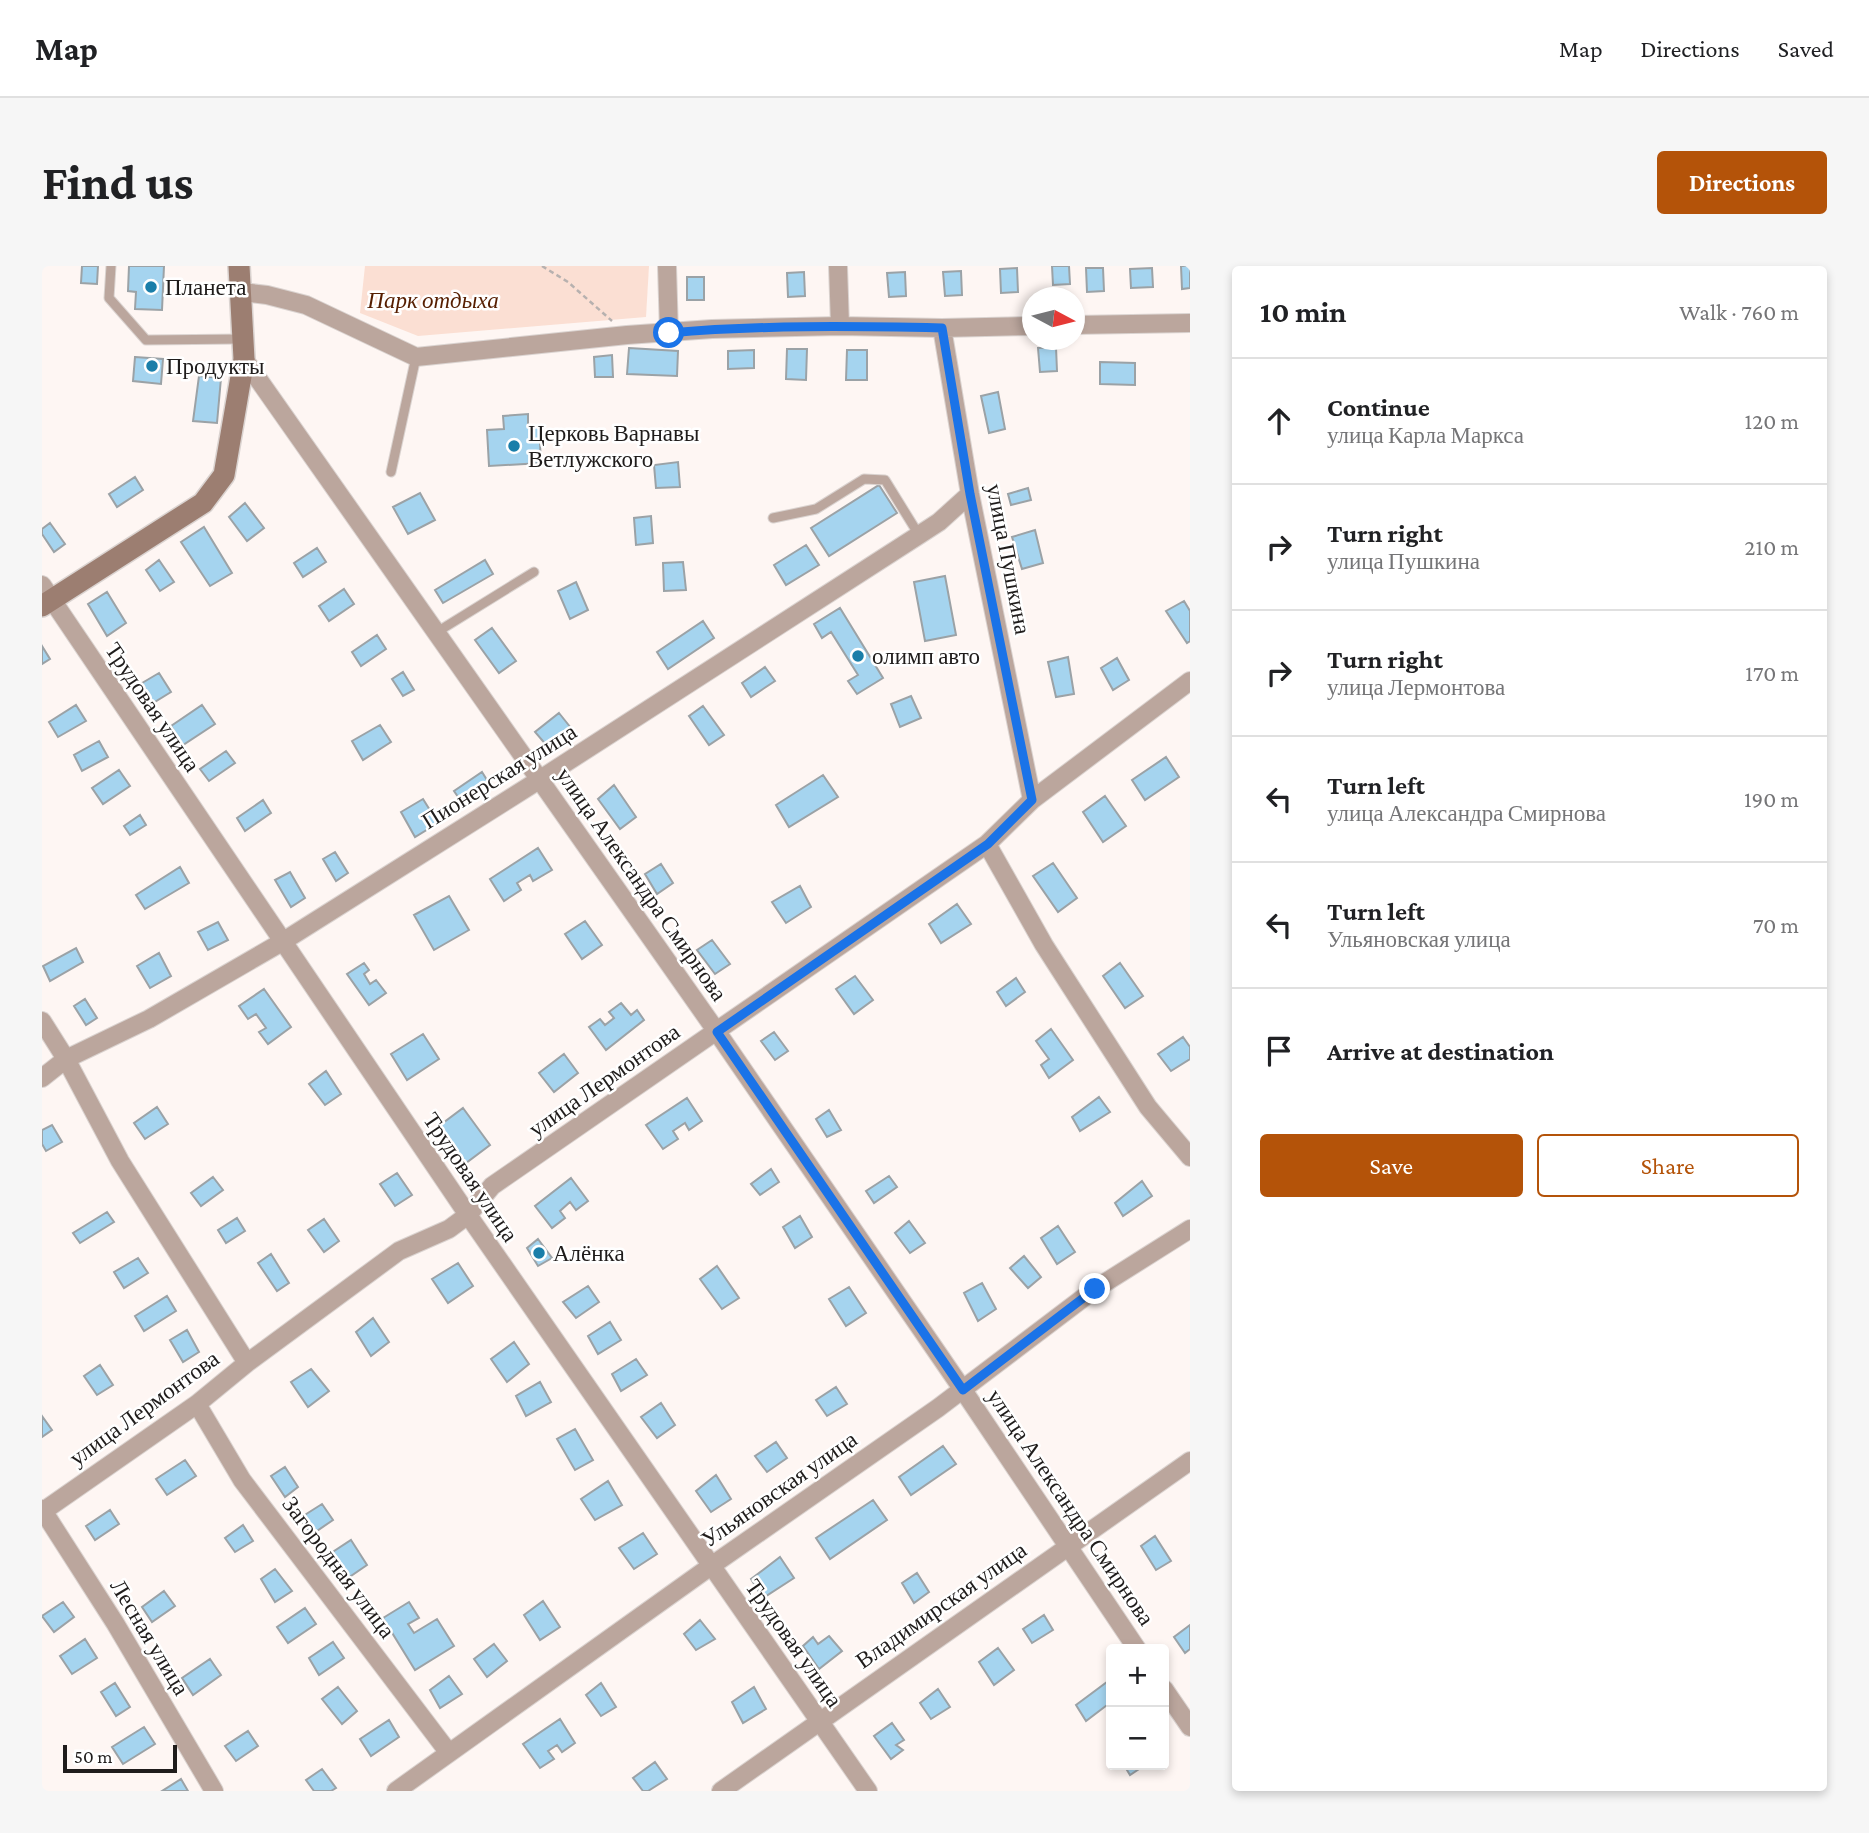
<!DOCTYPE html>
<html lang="en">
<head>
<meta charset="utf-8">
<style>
  :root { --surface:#fff; --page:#f6f6f6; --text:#202124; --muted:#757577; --line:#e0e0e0; --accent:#b45309 }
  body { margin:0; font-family:"Crimson Pro",serif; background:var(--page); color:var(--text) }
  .controls { position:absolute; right:21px; bottom:21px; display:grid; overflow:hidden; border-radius:7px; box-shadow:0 4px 10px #0003 }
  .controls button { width:63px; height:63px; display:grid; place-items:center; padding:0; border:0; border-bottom:2px solid var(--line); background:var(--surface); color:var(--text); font:35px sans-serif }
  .compass { position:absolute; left:980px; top:21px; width:63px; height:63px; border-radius:50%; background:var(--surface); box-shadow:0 4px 10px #0003; rotate:97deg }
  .scale { position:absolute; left:21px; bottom:18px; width:114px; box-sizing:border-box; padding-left:7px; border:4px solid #1f1c1b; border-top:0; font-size:19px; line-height:24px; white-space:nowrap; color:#1f1c1b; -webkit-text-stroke:5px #fff; paint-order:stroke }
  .stop { position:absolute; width:21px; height:21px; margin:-16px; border:5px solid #1a73e8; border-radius:50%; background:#fff }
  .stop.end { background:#1a73e8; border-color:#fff; box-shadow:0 2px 7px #0008 }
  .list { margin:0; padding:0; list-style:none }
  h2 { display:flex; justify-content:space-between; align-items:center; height:91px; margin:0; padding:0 28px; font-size:30px }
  h2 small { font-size:23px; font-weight:400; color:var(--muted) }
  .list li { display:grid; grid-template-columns:46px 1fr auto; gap:21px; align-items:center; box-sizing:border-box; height:126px; padding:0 28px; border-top:2px solid var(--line) }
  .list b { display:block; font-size:26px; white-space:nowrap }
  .list p { margin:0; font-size:23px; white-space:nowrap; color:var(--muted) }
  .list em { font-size:23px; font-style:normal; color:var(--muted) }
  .actions { display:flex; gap:14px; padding:21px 28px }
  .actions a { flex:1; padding:16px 0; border:2px solid var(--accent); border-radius:7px; text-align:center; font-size:24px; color:var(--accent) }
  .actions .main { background:var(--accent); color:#fff }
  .icon { flex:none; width:38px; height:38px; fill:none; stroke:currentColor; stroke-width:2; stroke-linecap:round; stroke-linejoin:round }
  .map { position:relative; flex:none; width:1148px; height:1525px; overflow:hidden; border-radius:7px }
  header { display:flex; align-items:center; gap:42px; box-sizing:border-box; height:98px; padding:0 35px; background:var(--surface); border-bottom:2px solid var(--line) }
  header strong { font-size:33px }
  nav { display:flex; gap:38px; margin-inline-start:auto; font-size:24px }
  .intro { display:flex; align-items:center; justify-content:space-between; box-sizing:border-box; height:168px; padding:0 42px }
  h1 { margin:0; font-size:49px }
  .button { padding:18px 32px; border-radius:7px; background:var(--accent); color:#fff; font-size:24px; font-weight:700 }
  main { display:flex; gap:42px; padding:0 42px }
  aside { flex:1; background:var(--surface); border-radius:7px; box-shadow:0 4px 10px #0003 }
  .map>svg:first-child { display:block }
  .green { fill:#fbdfd3 }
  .building { fill:#a5d4ef; stroke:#9ba2a6; stroke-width:2 }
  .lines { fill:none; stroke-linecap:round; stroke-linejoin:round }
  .lane-casing { stroke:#dad3d0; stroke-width:11 }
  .street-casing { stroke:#dad3d0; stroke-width:20 }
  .secondary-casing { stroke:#dad3d0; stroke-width:24 }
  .path { stroke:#b7b1af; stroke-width:2.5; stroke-dasharray:5 3.5; stroke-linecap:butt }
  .lane { stroke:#bba69d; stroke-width:9 }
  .street { stroke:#bba69d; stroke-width:18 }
  .secondary { stroke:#9c7e71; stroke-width:21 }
  .route { stroke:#1a73e8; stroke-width:9 }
  .poi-dot { fill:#1a7ea9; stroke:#fff; stroke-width:2.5 }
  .labels { text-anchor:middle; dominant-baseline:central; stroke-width:5; stroke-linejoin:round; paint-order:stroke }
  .poi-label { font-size:23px; fill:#1f1c1b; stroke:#fff; text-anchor:start }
  .park-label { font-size:23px; font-style:italic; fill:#561e00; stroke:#fff }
  .street-label { font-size:23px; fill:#1f1c1b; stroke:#fff }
</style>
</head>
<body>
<header>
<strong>Map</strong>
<nav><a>Map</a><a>Directions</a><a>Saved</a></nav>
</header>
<div class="intro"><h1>Find us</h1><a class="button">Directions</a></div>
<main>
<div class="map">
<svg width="1148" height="1525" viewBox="0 0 1148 1525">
  <rect width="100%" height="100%" fill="#fef6f3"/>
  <path class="green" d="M323,0h284l-3,51 -228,19 -58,-23z"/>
  <path class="building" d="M40,0h16l-1,18 -16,-1z
    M87,0h35l-2,44 -27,-1 1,-17 -8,-1z
    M1010,0h17l1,18 -17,1z
    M1139,0h9v22l-8,1z
    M975,2l1,24 -17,1 -1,-24z
    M1044,2h17l1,23 -17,1z
    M1110,2l1,19 -22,1 -1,-19z
    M919,5l1,24 -17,1 -2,-24z
    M762,6l1,24 -17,1 -1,-24z
    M863,6l1,24 -17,1 -2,-24z
    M645,11h17v23h-17z
    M1014,81l1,24 -17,1 -2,-24z
    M587,82l49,3 -1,25 -50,-2z
    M745,83h20l-1,31 -20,-1z
    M712,84v18l-26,1v-18z
    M805,84h20v30h-21z
    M570,89l1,22h-18l-1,-20z
    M93,91l28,2 -2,25 -28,-3z
    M1058,96l35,1v22l-35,-1z
    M157,110l22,2 -4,45 -24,-2z
    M956,126l7,37 -16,4 -8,-37z
    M486,148v11h11l2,38 -52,3 -2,-36 17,-1 -1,-13z
    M636,196l2,25 -24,1 -2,-23z
    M93,211l8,13 -26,17 -8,-13z
    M837,219l18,28 -68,43 -18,-28z
    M986,222l3,12 -20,5 -3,-11z
    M378,227l15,27 -27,14 -15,-27z
    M203,237l19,25 -17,13 -18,-24z
    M609,250l2,27 -17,2 -2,-27z
    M8,257l15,21 -11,8 -12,-18v-5z
    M162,261l28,46 -22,13 -29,-44z
    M993,264l8,33 -21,6 -10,-32z
    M764,279l13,20 -33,20 -12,-20z
    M275,282l9,14 -23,15 -9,-14z
    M117,294l15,22 -14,9 -14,-21z
    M443,294l8,14 -50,29 -8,-13z
    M641,296l3,28 -22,1 -1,-28z
    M903,310l11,59 -31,6 -11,-59z
    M534,316l12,28 -18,9 -12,-28z
    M302,323l10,15 -25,17 -10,-15z
    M65,326l19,31 -19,13 -19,-32z
    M1142,335l6,10v30l-3,2 -21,-32z
    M798,342l43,70 -26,16 -9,-13 10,-6 -27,-43 -9,6 -8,-14z
    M661,355l11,17 -46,31 -11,-17z
    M450,362l24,33 -17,12 -24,-33z
    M335,369l9,14 -25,17 -9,-14z
    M0,380l8,13 -8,5z
    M1026,391l6,37 -18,3 -8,-35z
    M1075,392l12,22 -16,10 -12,-22z
    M723,401l10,14 -24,16 -9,-14z
    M361,406l11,18 -11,6 -11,-17z
    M117,407l12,19 -18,11 -11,-20z
    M869,430l10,22 -21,9 -9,-23z
    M34,439l10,16 -28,16 -9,-15z
    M160,439l13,19 -32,21 -12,-19z
    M661,440l21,29 -15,10 -20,-29z
    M517,447l12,15 -23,19 -13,-15z
    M338,459l11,17 -28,18 -11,-19z
    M57,475l9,16 -26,14 -8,-16z
    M184,485l9,12 -26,18 -9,-12z
    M1124,491l13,20 -34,23 -13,-20z
    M77,504l11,16 -27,18 -11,-16z
    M440,506l10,16 -27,19 -11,-16z
    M781,509l15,22 -49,30 -13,-22z
    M572,519l22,32 -16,12 -22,-30z
    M1063,530l21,30 -23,16 -20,-30z
    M381,533l15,24 -23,14 -14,-25z
    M221,534l8,13 -26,18 -8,-13z
    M98,549l6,10 -16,10 -6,-9z
    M496,582l14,22 -19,11 -3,-6 -13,8 4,7 -17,11 -14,-22z
    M293,586l13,21 -12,8 -13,-22z
    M1011,597l24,35 -19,14 -25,-36z
    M619,598l12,19 -16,11 -12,-20z
    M138,601l9,16 -44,26 -9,-14z
    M248,606l15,26 -14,9 -16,-27z
    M758,620l11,21 -25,16 -14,-21z
    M407,630l20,34 -35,20 -20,-35z
    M915,638l14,20 -30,19 -12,-19z
    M543,655l17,24 -20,14 -17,-25z
    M176,656l10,18 -20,10 -10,-18z
    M670,674l18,24 -15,10 -18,-24z
    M34,682l7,14 -33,19 -7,-15z
    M117,687l12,23 -21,12 -13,-22z
    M322,697l5,7 -5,4 6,10 6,-4 10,13 -17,12 -22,-31z
    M1078,697l23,33 -18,12 -22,-32z
    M813,710l18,24 -19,14 -18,-25z
    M974,712l9,14 -19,14 -9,-14z
    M222,723l27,38 -23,17 -9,-12 7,-4 -10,-14 -8,5 -9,-13z
    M43,733l12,19 -11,7 -12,-19z
    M579,737l10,12 6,-5 7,10 -38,30 -17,-23 11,-8 5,6 9,-7 -5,-6z
    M1009,763l22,31 -24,18 -8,-13 8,-6 -13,-18z
    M732,766l14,19 -13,9 -14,-19z
    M381,768l16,25 -32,21 -16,-26z
    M1141,771l7,10v12l-19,12 -13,-17z
    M522,788l14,19 -24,19 -15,-19z
    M284,805l15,23 -16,11 -16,-21z
    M1057,831l11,15 -30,19 -8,-14z
    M645,832l15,23 -13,9 -4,-7 -12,8 5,8 -15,10 -17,-24z
    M115,841l11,17 -23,15 -11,-16z
    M421,842l27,37 -24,18 -27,-37z
    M787,844l12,20 -14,7 -11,-18z
    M10,859l10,17 -16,9 -4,-7v-14z
    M729,903l8,13 -19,13 -9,-11z
    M355,907l15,22 -17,11 -15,-22z
    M847,910l8,11 -23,16 -8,-12z
    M171,911l10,13 -22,16 -10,-13z
    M529,912l17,23 -12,9 -6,-8 -10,9 5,7 -13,10 -17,-22z
    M1100,915l10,15 -29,20 -8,-13z
    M65,946l7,10 -34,21 -7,-10z
    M758,950l12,21 -17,11 -12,-21z
    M195,952l8,13 -19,12 -8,-13z
    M282,953l15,22 -15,11 -16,-22z
    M867,955l16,22 -15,10 -15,-20z
    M1016,960l17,26 -18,12 -16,-26z
    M496,973l14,19 -14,8 -11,-18z
    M229,988l18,29 -12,8 -19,-28z
    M982,990l17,21 -13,11 -18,-20z
    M96,992l10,15 -24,15 -10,-16z
    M416,997l15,23 -25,17 -16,-24z
    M675,1000l22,32 -17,11 -22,-30z
    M940,1017l14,26 -18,12 -14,-28z
    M546,1020l11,16 -23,16 -13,-16z
    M807,1021l17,26 -20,13 -17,-27z
    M125,1030l9,15 -32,20 -9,-15z
    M331,1052l16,24 -18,14 -15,-24z
    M568,1056l11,18 -23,14 -10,-18z
    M145,1064l12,22 -16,10 -13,-22z
    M472,1076l15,22 -22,18 -16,-23z
    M594,1093l11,16 -26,16 -9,-17z
    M58,1099l13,20 -16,10 -13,-19z
    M269,1103l18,22 -21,16 -17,-25z
    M498,1116l11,20 -25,14 -10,-20z
    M794,1121l11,17 -20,12 -11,-16z
    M619,1137l14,22 -18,13 -16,-21z
    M0,1150l10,14 -10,7z
    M533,1163l18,31 -18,10 -18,-31z
    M734,1176l11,16 -20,14 -12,-16z
    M901,1180l13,18 -45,31 -12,-18z
    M143,1194l11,16 -29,19 -11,-16z
    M243,1201l13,20 -13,10 -14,-21z
    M674,1209l15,24 -20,13 -15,-21z
    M566,1215l14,24 -27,15 -14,-21z
    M831,1234l14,20 -57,39 -14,-21z
    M280,1238l11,16 -22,15 -11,-17z
    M68,1244l9,14 -24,16 -9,-14z
    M201,1259l10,16 -18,11 -10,-14z
    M601,1267l14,21 -23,15 -15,-21z
    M1113,1270l16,25 -15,9 -15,-24z
    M309,1274l16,25 -25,17 -17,-25z
    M738,1291l14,21 -31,20 -12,-19z
    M233,1303l17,22 -17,11 -14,-23z
    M875,1307l12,19 -15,11 -12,-20z
    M122,1325l11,15 -23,16 -10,-15z
    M501,1335l17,26 -20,13 -16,-25z
    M21,1336l11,15 -20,15 -12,-16z
    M367,1336l10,16 -11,6 6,9 23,-14 17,27 -39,24 -32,-52z
    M263,1342l11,16 -28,19 -11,-16z
    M1002,1349l9,15 -21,13 -9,-14z
    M658,1354l15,19 -19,11 -12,-16z
    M1148,1359v24l-5,4 -11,-16z
    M787,1370l13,15 -23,18 -16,-23 10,-9 5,7z
    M43,1373l12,19 -25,16 -12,-18z
    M291,1376l11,16 -25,17 -10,-17z
    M452,1378l13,17 -20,16 -13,-18z
    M956,1382l16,22 -20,15 -15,-23z
    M168,1393l11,16 -28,20 -11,-17z
    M407,1410l13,18 -22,14 -10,-18z
    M1065,1416l4,6v14l-25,19 -10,-16z
    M73,1417l15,24 -14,9 -15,-24z
    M559,1417l15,24 -15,9 -15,-21z
    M296,1421l19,24 -15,13 -20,-25z
    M712,1421l12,22 -23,14 -11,-21z
    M896,1423l12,18 -19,12 -11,-16z
    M518,1453l15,24 -13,9 -5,-7 -9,6 6,8 -14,9 -17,-24z
    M347,1454l10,17 -28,19 -11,-17z
    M850,1457l12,17 -8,5 7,5 -12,9 -17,-23z
    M102,1461l11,17 -32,20 -11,-17z
    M206,1465l10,15 -22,15 -11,-15z
    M613,1496l12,17 -19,12h-5l-10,-13z
    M1082,1499h21l-15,10z
    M280,1503l14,19 -5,3h-17l-8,-11z
    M139,1513l7,12h-26z"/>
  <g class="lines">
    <g class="lane-casing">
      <path id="lane" d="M69,0l-2,32 37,42 96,-1
        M349,206l25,-115
        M731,252l43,-9 48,-30 21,1 34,55
        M395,366l97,-60"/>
    </g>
    <g class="street-casing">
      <path id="street" d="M625,0l2,67
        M796,0l2,60
        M200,26l25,3 39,10 110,52 211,-22 85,-6 128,-3 102,2 90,-2
        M1032,59l116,-2
        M900,62l28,166 62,306
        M202,93l473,673 246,358 174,259
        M0,319l426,630 400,576
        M945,578l57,101 104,162 42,50
        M0,755l24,38 54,102 127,202
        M0,812l24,-19 83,-40 133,-77 257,-162 380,-245 20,-13 31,-28
        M155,1138l45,76 207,273
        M0,1243l73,114 99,168
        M0,1246l155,-108 50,-41 152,-112 50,-22 19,-14 24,-29 495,-342 45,-44 158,-119
        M1122,1423l26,38
        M354,1525l315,-225 227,-158 157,-119 95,-60
        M679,1525l469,-330"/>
    </g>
    <g class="secondary-casing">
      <path id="secondary" d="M0,340l161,-103 21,-28 20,-116 -5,-93"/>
    </g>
    <path class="path" d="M500,0l26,16 44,39"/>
    <use href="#lane" class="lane"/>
    <use href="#street" class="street"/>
    <use href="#secondary" class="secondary"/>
  </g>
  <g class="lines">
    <path class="route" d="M627,67c91,-8 182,-7 273,-5l28,166 62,306 -44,44 -271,188 246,358 132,-101"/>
  </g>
  <g class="poi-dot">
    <circle cx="109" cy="21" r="7"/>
    <circle cx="110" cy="100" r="7"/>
    <circle cx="472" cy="180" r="7"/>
    <circle cx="816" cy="390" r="7"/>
    <circle cx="497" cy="987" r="7"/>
  </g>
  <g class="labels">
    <g class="poi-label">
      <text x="123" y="21">Планета</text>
      <text x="124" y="100">Продукты</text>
      <text x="486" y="167">Церковь Варнавы<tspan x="486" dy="26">Ветлужского</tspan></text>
      <text x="830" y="390">олимп авто</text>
      <text x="511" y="987">Алёнка</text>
    </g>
    <g class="park-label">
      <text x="391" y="34">Парк отдыха</text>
    </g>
    <g class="street-label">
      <text transform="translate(967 293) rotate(79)">улица Пушкина</text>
      <text transform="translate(111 441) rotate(56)">Трудовая улица</text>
      <text transform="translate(457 510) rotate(-32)">Пионерская улица</text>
      <text transform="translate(600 618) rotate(55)">улица Александра Смирнова</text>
      <text transform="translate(562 814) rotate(-35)">улица Лермонтова</text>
      <text transform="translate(429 911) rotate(56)">Трудовая улица</text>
      <text transform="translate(102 1142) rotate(-36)">улица Лермонтова</text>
      <text transform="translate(737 1223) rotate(-35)">Ульяновская улица</text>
      <text transform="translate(1029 1241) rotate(56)">улица Александра Смирнова</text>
      <text transform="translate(297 1301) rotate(53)">Загородная улица</text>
      <text transform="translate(899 1339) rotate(-35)">Владимирская улица</text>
      <text transform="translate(108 1371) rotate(59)">Лесная улица</text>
      <text transform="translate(752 1377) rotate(55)">Трудовая улица</text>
    </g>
  </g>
</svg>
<div class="controls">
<button>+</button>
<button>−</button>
</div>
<svg class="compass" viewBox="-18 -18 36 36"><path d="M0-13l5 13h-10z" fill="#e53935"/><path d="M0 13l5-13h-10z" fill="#757577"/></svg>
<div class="scale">50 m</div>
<div class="stop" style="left:627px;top:67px"></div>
<div class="stop end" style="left:1053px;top:1023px"></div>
</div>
<aside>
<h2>10 min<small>Walk · 760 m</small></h2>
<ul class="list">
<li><svg class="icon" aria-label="ahead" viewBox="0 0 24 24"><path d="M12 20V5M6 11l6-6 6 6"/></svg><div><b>Continue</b><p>улица Карла Маркса</p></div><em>120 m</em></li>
<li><svg class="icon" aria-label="right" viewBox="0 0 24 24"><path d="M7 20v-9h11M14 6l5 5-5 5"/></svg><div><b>Turn right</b><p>улица Пушкина</p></div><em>210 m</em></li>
<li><svg class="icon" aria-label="right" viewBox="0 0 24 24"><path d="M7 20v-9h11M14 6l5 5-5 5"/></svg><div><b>Turn right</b><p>улица Лермонтова</p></div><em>170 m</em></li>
<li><svg class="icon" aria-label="left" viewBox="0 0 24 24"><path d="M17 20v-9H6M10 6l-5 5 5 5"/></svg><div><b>Turn left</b><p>улица Александра Смирнова</p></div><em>190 m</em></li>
<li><svg class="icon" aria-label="left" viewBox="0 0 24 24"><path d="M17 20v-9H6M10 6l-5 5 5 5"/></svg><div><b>Turn left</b><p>Ульяновская улица</p></div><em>70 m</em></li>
<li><svg class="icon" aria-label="arrive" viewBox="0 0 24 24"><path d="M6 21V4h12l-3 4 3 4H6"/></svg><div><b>Arrive at destination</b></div></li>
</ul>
<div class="actions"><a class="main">Save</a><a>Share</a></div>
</aside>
</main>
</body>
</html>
